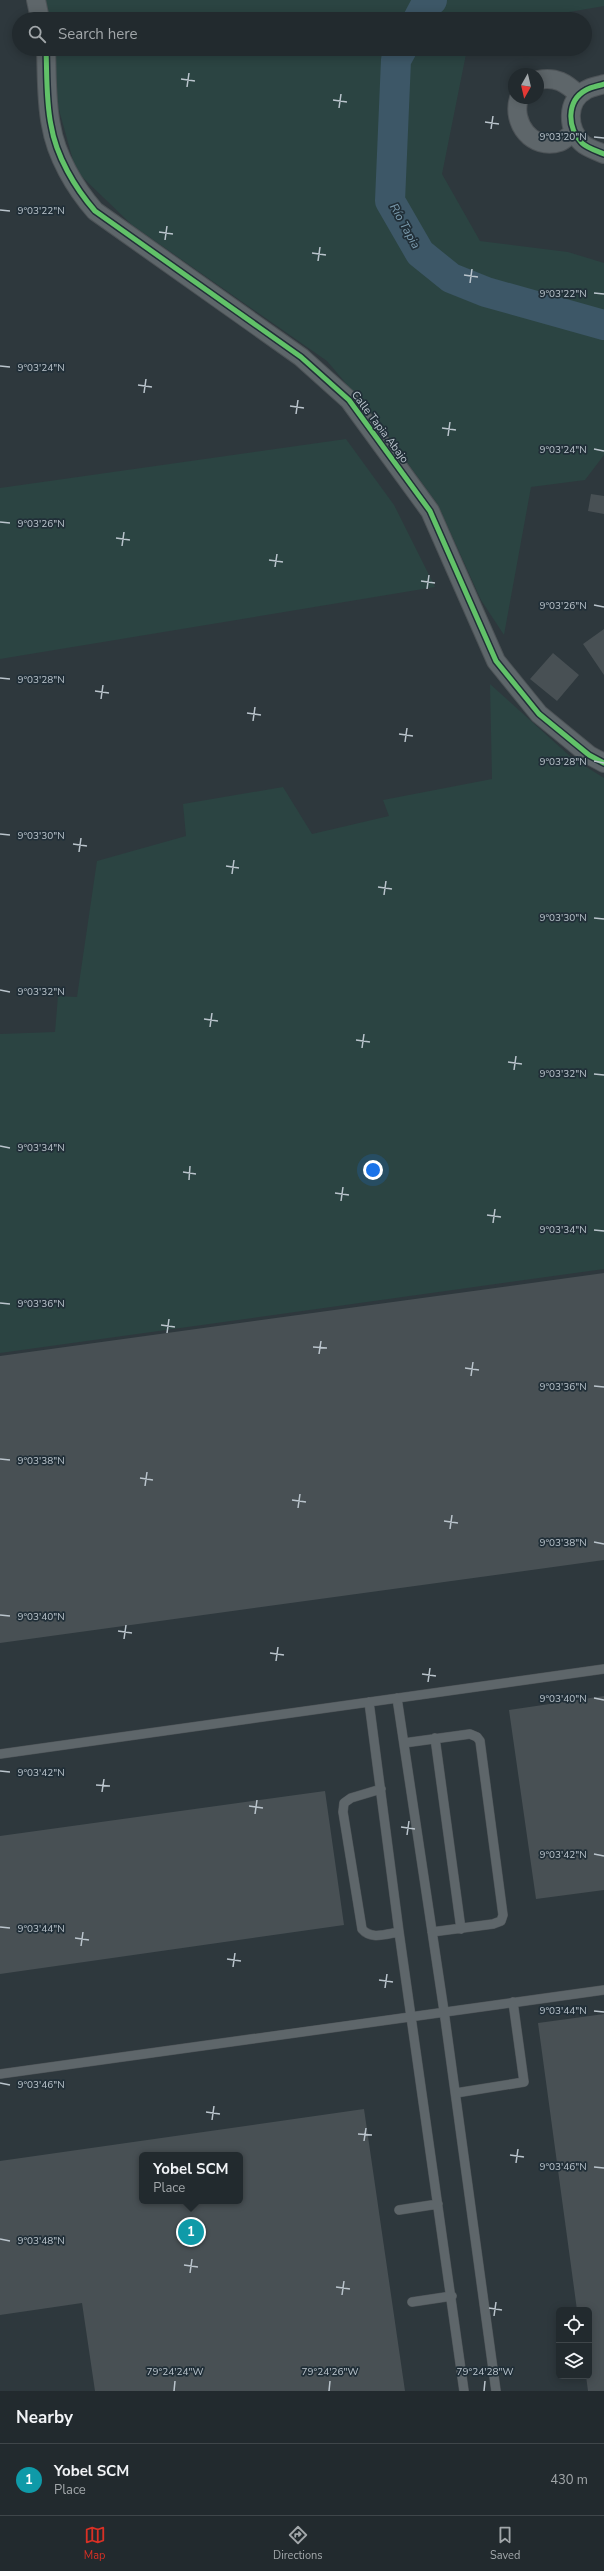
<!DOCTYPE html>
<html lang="en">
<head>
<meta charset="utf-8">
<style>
  :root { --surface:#222a2e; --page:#2a3236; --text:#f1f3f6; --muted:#a2a7aa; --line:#3f464a; --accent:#d93025 }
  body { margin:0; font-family:"Nunito Sans",sans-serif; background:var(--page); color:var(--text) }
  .controls { position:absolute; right:12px; bottom:12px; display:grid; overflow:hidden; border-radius:6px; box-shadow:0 2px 10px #0003 }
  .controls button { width:36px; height:36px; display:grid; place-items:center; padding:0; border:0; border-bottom:1px solid var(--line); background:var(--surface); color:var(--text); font:20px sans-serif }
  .compass { position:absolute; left:508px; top:68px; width:36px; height:36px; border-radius:50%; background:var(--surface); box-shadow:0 2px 10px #0003; rotate:188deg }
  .you { position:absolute; left:373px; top:1170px; width:14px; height:14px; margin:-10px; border:3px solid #fff; border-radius:50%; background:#1a73e8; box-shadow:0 0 0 6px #1a73e833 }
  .badge { display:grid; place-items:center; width:26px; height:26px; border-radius:50%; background:var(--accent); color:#fff; font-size:13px; font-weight:700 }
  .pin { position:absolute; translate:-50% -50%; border:2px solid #fff; box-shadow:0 1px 4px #0006 }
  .popup { position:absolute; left:139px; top:2152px; width:104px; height:52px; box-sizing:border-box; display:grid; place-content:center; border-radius:6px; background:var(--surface); filter:drop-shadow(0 1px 3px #0005); font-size:13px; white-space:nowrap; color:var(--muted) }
  .popup b { font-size:15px; color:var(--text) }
  .popup::after { content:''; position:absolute; left:50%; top:100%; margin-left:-8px; border:8px solid transparent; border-top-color:var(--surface) }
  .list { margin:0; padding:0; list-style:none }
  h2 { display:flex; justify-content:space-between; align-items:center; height:52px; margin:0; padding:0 16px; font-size:17px }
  h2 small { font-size:13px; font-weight:400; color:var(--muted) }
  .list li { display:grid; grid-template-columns:26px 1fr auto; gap:12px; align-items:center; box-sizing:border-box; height:72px; padding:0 16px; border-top:1px solid var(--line) }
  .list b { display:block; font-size:15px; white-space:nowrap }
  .list p { margin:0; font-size:13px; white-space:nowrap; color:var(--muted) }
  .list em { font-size:13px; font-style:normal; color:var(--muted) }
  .icon { flex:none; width:22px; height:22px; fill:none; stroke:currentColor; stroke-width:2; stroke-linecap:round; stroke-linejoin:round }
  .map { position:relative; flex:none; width:604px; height:2391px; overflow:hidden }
  .search { position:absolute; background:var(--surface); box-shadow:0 2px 10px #0003; left:12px; right:12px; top:12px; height:44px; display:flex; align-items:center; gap:10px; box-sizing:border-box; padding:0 14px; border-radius:22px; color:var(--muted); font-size:15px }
  .sheet { height:124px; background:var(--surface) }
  nav { display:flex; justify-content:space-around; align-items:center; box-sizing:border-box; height:56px; border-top:1px solid var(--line); background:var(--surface); font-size:11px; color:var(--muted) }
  nav a { display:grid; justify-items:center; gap:2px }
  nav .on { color:var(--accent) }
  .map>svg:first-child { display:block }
  .green { fill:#2b4442 }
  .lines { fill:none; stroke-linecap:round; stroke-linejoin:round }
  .river { stroke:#3d5767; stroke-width:30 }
  .building { fill:#485054; fill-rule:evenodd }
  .service-casing { stroke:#4d5357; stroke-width:10 }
  .minor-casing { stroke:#4d5357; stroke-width:20 }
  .service { stroke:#5e666a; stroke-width:9 }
  .minor { stroke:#5e666a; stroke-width:18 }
  .cycleway-casing { stroke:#212f38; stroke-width:8 }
  .cycleway { stroke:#61c268; stroke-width:5 }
  .ticks { fill:none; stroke:#bac4cc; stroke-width:1.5 }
  .labels { text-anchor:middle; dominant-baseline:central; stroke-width:3.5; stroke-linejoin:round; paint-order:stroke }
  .street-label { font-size:11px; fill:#bac4cc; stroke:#212f38 }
  .water-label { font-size:12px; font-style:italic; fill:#7b9bae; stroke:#212f38 }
  .ticks-label { font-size:10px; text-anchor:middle; fill:#bac4cc; stroke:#212f38; stroke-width:3.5; stroke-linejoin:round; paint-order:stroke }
</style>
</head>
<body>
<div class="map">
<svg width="604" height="2391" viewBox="0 0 604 2391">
  <rect width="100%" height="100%" fill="#2e383d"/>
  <path class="green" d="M43,0h561v6l-75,13h-482z
    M50,49h417l-25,125 38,67 88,11 36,11v192l-19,25 -54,7 -27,148 -23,-35 -43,-95 -66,-91 -45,-53 -195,-136 -56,-54 -20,-72z
    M346,439l48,66 41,82 -435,72v-171z
    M490,684l82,74 32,20v491l-604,84v-319l55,-2 3,-36 19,1 20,-136 89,-25 -3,-32 100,-17 29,47 77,-18 -6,-16 109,-21z"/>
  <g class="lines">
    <path class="river" d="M418,19l9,-17 5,-2
      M402,49l-6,11 -6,141 30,52 31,25 35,14 118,33"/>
  </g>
  <path class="building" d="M591,494l13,2v18l-16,-3z
    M604,629v46l-21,-31z
    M553,653l26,22 -22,26 -27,-22z
    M604,1273v287l-604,83v-287z
    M604,1696v194l-68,9 -27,-189z
    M325,1791l19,134 -344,49v-138z
    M604,2014v377h-16l-2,-15h3v-66h-12l-39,-287z
    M364,2109l41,282h-310l-13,-88 -82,12v-154zM142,2155h98v46h-98z"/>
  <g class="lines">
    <g class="service-casing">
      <path id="service" d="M397,1698l47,313 52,380
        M369,1702l30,230 65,459
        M435,1738l26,191
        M404,1743l66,-9 7,3 3,4 23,174 -2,6 -8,3 -61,8
        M0,1754l604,-85
        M381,1789l-30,9 -7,5 -1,9 19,117c9,11 24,5 37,3
        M0,2074l604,-84
        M456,2093l68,-11 -11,-80
        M399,2210l39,-6
        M412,2302l40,-6"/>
    </g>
    <g class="minor-casing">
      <path id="minor" d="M36,0l4,19
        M46,49c1,25 0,52 5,76 5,31 24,63 44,86l206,146 48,43 81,111 66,150 43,53 50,41 15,8
        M538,80c18,-4 28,3 41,15
        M604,84c-6,2 -13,3 -18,6 -20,11 -19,38 -4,53 5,5 15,8 22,11
        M519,98c-8,25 13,53 41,44 5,-2 9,-7 13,-9"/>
    </g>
    <use href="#service" class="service"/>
    <use href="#minor" class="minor"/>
    <g class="cycleway-casing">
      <path id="cycleway" d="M46,49c1,25 0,52 5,76 5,31 24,63 44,86l206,146 48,43 81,111 66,150 43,53 50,41 15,8
        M604,84c-6,2 -13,3 -18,6 -20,11 -19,38 -4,53 5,5 15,8 22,11"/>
    </g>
    <use href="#cycleway" class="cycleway"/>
  </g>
  <path class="ticks" d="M181,79l14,2M187,87l2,-14M333,100l14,2M339,108l2,-14M485,122l14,2M491,129l2,-13M594,137l10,1M0,210l10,1M159,232l14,2M165,240l2,-14M312,253l14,2M318,261l2,-14M464,275l14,2M470,283l2,-14M594,293l10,1M0,366l10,1M138,385l14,2M144,393l2,-14M290,406l14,2M296,414l2,-14M442,428l14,2M448,436l2,-14M594,449l10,2M0,522l10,1M116,538l14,2M122,546l2,-14M269,560l14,2M275,567l2,-13M421,581l14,2M427,589l2,-14M594,605l10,2M0,678l10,1M95,691l14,2M101,699l2,-14M247,713l14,2M253,721l2,-14M399,734l14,2M405,742l2,-14M594,761l10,2M0,834l10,1M73,844l14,2M79,852l2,-14M226,866l13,2M232,874l2,-14M378,887l14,2M384,895l2,-14M594,918l10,1M0,990l10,2M204,1019l14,2M210,1027l2,-14M356,1040l14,2M362,1048l2,-14M508,1062l14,2M514,1070l2,-14M594,1074l10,1M0,1146l10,2M183,1172l13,2M189,1180l1,-14M335,1193l14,2M341,1201l2,-14M487,1215l14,2M493,1223l2,-14M594,1230l10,1M0,1303l10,1M161,1325l14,2M167,1333l2,-14M313,1347l14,1M319,1354l2,-13M465,1368l14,2M471,1376l2,-14M594,1386l10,1M0,1459l10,1M140,1478l13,2M145,1486l2,-14M292,1500l14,2M298,1508l2,-14M444,1521l14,2M450,1529l2,-14M594,1542l10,2M0,1615l10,1M118,1631l14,2M124,1639l2,-14M270,1653l14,2M276,1661l2,-14M422,1674l14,2M428,1682l2,-14M594,1698l10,2M0,1771l10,1M96,1785l14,1M102,1792l2,-13M249,1806l14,2M255,1814l2,-14M401,1827l14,2M407,1835l2,-14M594,1854l10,2M0,1927l10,1M75,1938l14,2M81,1946l2,-14M227,1959l14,2M233,1967l2,-14M379,1980l14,2M385,1988l2,-14M594,2011l10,1M0,2083l10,2M206,2112l14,2M212,2120l2,-14M358,2134l14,1M364,2141l2,-13M510,2155l14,2M516,2163l2,-14M594,2167l10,1M0,2239l10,2M184,2265l14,2M190,2273l2,-14M336,2287l14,2M342,2295l2,-14M489,2308l13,2M494,2316l2,-14M174,2391l1,-10M329,2391l1,-10M484,2391l1,-10"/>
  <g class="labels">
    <g class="street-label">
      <text transform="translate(380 427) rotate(53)">Calle Tapia Abajo</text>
    </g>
    <g class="water-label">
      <text transform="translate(405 226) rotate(61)">Río Tapia</text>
    </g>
  </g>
  <g class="ticks-label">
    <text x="563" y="140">9°03'20"N</text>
    <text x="41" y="214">9°03'22"N</text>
    <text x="563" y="297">9°03'22"N</text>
    <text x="41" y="371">9°03'24"N</text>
    <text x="563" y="453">9°03'24"N</text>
    <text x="41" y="527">9°03'26"N</text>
    <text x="563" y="609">9°03'26"N</text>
    <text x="41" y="683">9°03'28"N</text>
    <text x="563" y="765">9°03'28"N</text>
    <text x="41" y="839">9°03'30"N</text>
    <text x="563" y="921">9°03'30"N</text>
    <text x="41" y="995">9°03'32"N</text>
    <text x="563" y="1077">9°03'32"N</text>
    <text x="41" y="1151">9°03'34"N</text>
    <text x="563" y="1233">9°03'34"N</text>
    <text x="41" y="1307">9°03'36"N</text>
    <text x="563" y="1390">9°03'36"N</text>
    <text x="41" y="1464">9°03'38"N</text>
    <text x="563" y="1546">9°03'38"N</text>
    <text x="41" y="1620">9°03'40"N</text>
    <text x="563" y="1702">9°03'40"N</text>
    <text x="41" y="1776">9°03'42"N</text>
    <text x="563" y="1858">9°03'42"N</text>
    <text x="41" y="1932">9°03'44"N</text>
    <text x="563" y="2014">9°03'44"N</text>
    <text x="41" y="2088">9°03'46"N</text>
    <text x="563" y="2170">9°03'46"N</text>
    <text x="41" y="2244">9°03'48"N</text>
    <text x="175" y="2375">79°24'24"W</text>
    <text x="330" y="2375">79°24'26"W</text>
    <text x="485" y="2375">79°24'28"W</text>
  </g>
</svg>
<div class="controls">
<button><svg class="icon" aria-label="locate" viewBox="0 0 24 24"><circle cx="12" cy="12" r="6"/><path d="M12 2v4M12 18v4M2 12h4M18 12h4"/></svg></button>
<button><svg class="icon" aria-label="layers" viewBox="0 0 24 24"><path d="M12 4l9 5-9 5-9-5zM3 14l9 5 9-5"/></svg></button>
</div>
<svg class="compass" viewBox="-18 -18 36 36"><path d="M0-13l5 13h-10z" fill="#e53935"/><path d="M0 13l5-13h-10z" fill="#a2a7aa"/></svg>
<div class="you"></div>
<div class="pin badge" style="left:191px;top:2232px;background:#0f9aa8">1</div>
<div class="popup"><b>Yobel SCM</b>Place</div>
<div class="search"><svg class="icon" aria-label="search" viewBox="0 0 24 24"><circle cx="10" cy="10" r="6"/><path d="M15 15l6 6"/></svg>Search here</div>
</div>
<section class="sheet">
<h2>Nearby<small></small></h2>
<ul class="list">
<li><span class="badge" style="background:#0f9aa8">1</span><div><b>Yobel SCM</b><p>Place</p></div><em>430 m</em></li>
</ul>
</section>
<nav>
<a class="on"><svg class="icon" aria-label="map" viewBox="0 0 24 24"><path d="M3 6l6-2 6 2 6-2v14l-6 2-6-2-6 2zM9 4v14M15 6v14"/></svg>Map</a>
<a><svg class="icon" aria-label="directions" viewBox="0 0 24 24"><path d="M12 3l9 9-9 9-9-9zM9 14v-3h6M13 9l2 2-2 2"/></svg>Directions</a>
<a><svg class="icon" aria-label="saved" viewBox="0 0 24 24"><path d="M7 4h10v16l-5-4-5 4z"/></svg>Saved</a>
</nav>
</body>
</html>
